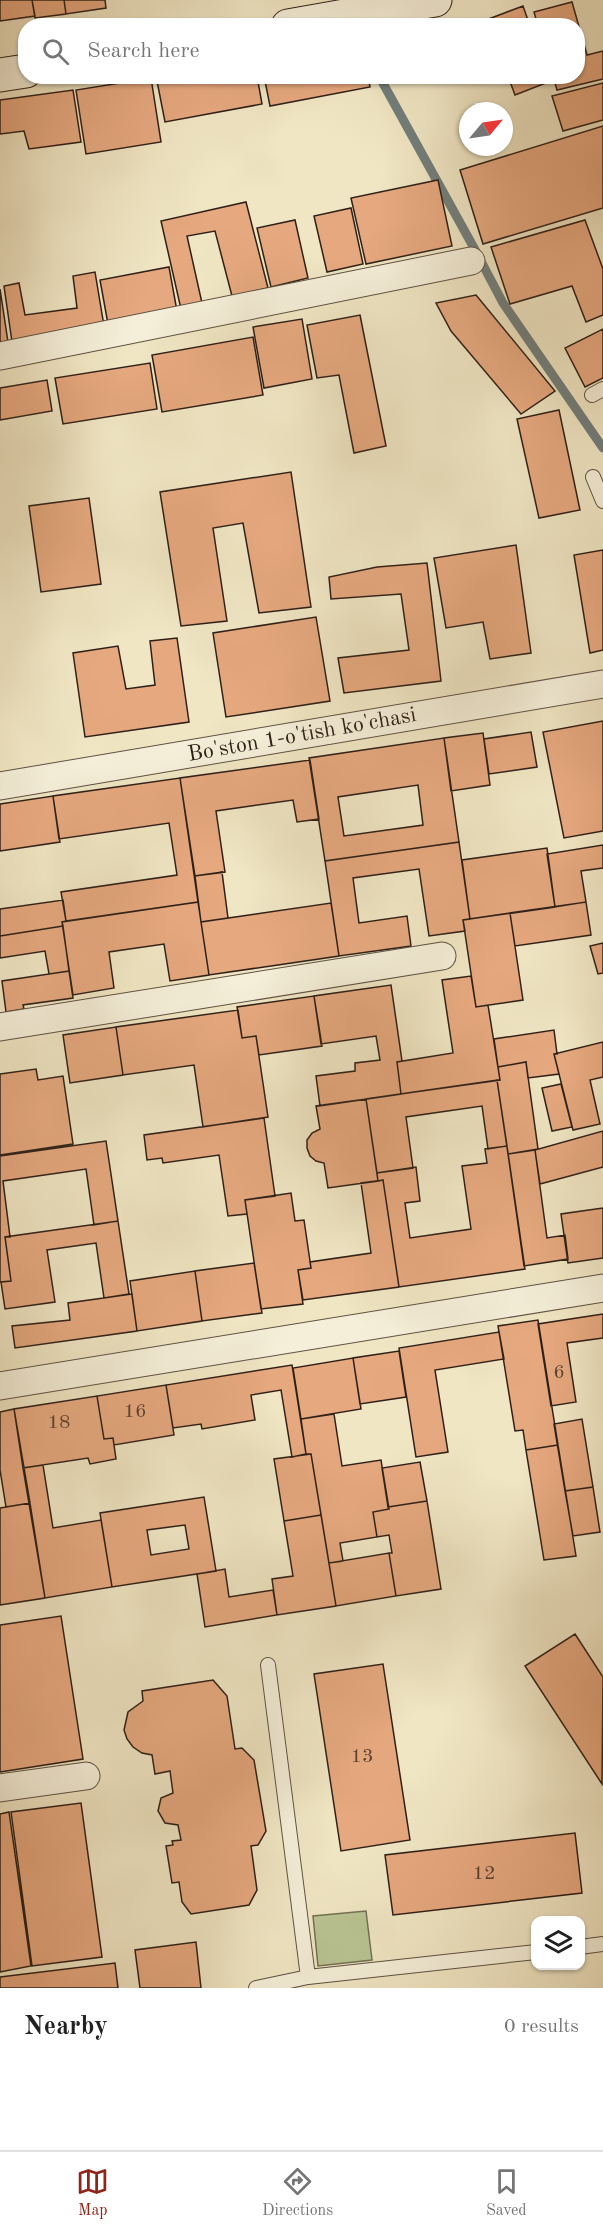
<!DOCTYPE html>
<html lang="en">
<head>
<meta charset="utf-8">
<style>
  :root { --surface:#fff; --page:#f6f6f6; --text:#222; --muted:#767676; --line:#e0e0e0; --accent:#8f2418 }
  body { margin:0; font-family:"Old Standard TT",serif; background:var(--page); color:var(--text) }
  .controls { position:absolute; right:18px; bottom:18px; display:grid; overflow:hidden; border-radius:12px; box-shadow:0 2px 4px #0004 }
  .controls button { width:54px; height:54px; display:grid; place-items:center; padding:0; border:0; border-bottom:2px solid var(--line); background:var(--surface); color:var(--text); font:30px sans-serif }
  .compass { position:absolute; left:459px; top:102px; width:54px; height:54px; border-radius:50%; background:var(--surface); box-shadow:0 2px 4px #0004; rotate:61deg }
  .list { margin:0; padding:0; list-style:none }
  h2 { display:flex; justify-content:space-between; align-items:center; height:78px; margin:0; padding:0 24px; font-size:26px }
  h2 small { font-size:20px; font-weight:400; color:var(--muted) }
  .icon { flex:none; width:33px; height:33px; fill:none; stroke:currentColor; stroke-width:2; stroke-linecap:round; stroke-linejoin:round }
  .map { position:relative; flex:none; width:603px; height:1988px; overflow:hidden }
  .search { position:absolute; background:var(--surface); box-shadow:0 2px 4px #0004; left:18px; right:18px; top:18px; height:66px; display:flex; align-items:center; gap:15px; box-sizing:border-box; padding:0 21px; border-radius:24px; color:var(--muted); font-size:22px }
  .sheet { height:162px; background:var(--surface) }
  nav { display:flex; justify-content:space-around; align-items:center; box-sizing:border-box; height:84px; border-top:2px solid var(--line); background:var(--surface); font-size:16px; color:var(--muted) }
  nav a { display:grid; justify-items:center; gap:3px }
  nav .on { color:var(--accent) }
  .map>svg:first-child { display:block }
  .green { fill:#bac594; stroke:#747256; stroke-width:1.5 }
  .lines { fill:none; stroke-linecap:round; stroke-linejoin:round }
  .stream { stroke:#727e7c; stroke-width:9 }
  .building { fill:#e6a87f; stroke:#2e2018; stroke-width:1.5; fill-rule:evenodd }
  .lane-casing { stroke:#5e5243; stroke-width:16 }
  .street-casing { stroke:#5e5243; stroke-width:29 }
  .secondary-casing { stroke:#2e2018; stroke-width:35 }
  .lane { stroke:#f5efd9; stroke-width:14 }
  .street { stroke:#f5efd9; stroke-width:27 }
  .secondary { stroke:#f5efd9; stroke-width:33 }
  .labels { text-anchor:middle; dominant-baseline:central; stroke-width:5; stroke-linejoin:round; paint-order:stroke }
  .number-label { font-size:20px; fill:#5c4232 }
  .street-label { font-size:22px; fill:#2e2018; stroke:#f5efd9 }
</style>
</head>
<body>
<div class="map">
<svg width="603" height="1988" viewBox="0 0 603 1988">
  <rect width="100%" height="100%" fill="#f0e6c4"/>
  <filter id="stains"><feTurbulence type="fractalNoise" baseFrequency=".00333" numOctaves="4"/><feColorMatrix values="0 0 0 0 .2 0 0 0 0 .09 0 0 0 0 .02 0 0 0 .5 -.17"/></filter>
  <radialGradient id="worn" r=".72"><stop offset=".6" stop-color="#630" stop-opacity="0"/><stop offset="1" stop-color="#630" stop-opacity=".3"/></radialGradient>
  <path class="green" d="M366,1911l6,49 -54,6 -5,-50z"/>
  <g class="lines">
    <path class="stream" d="M379,76l95,172 29,55 100,145"/>
  </g>
  <path class="building" d="M0,0h32l3,16 -35,5z
    M32,0h32l2,14 -31,4z
    M64,0h41l1,8 -40,6z
    M572,2l15,53 16,-4v28l-46,11 -4,-14h25v-50h-40l-4,-14z
    M523,6l7,20h-42l-2,-6z
    M183,76h74l5,28 -97,18 -8,-41z
    M264,76h104l2,11 -100,19z
    M508,76h42l1,5 -36,14z
    M151,78l10,64 -75,12 -10,-64z
    M603,83v37l-40,11 -11,-35z
    M73,90l8,52 -52,7 -5,-18 -24,3v-34z
    M603,126v82l-120,36 -23,-74z
    M438,180l14,66 -86,18 -15,-66z
    M246,202l22,86 -36,8 -17,-65 -28,5 15,67 -21,6 -20,-88z
    M351,208l12,56 -36,8 -13,-56z
    M295,220l13,58 -37,9 -14,-59z
    M585,220l18,49v46l-17,7 -14,-36 -62,18 -19,-57z
    M169,267l8,44 -69,13 -8,-44z
    M95,272l9,54 -92,16 -8,-56 15,-3 6,32 52,-7 -4,-32z
    M0,289l8,53 -8,1z
    M476,295l79,96 -34,23 -70,-83 -15,-28z
    M360,315l26,131 -32,7 -15,-78 -22,3 -10,-53z
    M302,319l10,60 -48,9 -11,-61z
    M603,329v49l-18,9 -20,-39z
    M253,337l10,58 -101,17 -10,-57z
    M150,363l7,46 -94,15 -8,-46z
    M47,380l5,31 -52,9v-32z
    M559,410l21,100 -41,8 -22,-99z
    M291,472l20,135 -52,6 -16,-90 -30,5 14,93 -46,5 -21,-134z
    M89,498l12,86 -60,8 -12,-86z
    M516,545l15,108 -41,6 -7,-37 -37,6 -12,-70z
    M603,550v100l-13,3 -16,-98z
    M427,563l14,118 -97,12 -6,-35 71,-8 -8,-56 -70,5 -2,-22 48,-10z
    M316,617l14,84 -104,16 -13,-84z
    M177,638l12,84 -104,15 -12,-84 45,-7 8,43 29,-4 -5,-44z
    M603,721v110l-39,7 -21,-106z
    M531,732l6,35 -48,7 -5,-35z
    M483,733l7,52 -39,6 -7,-53z
    M444,738l15,104 -134,19 -16,-103zM418,785l5,40 -79,11 -6,-39z
    M310,760l9,59 -22,3 -4,-22 -77,11 9,61 -30,4 -15,-98z
    M180,778l18,124 -132,19 -5,-29 116,-17 -8,-52 -110,16 -6,-43z
    M53,796l7,46 -60,9v-47z
    M459,842l11,77 -7,1 2,11 -36,5 -10,-67 -66,9 6,45 48,-7 4,30 -72,10 -14,-95z
    M603,845v23l-22,3 5,31 -31,5 -8,-53z
    M547,848l8,59 -85,12 -8,-59z
    M222,872l6,46 -27,4 -6,-46z
    M63,900l3,21 -4,1 1,4 -63,10v-27z
    M198,902l11,73 -39,6 -6,-37 -55,8 5,36 -41,7 -11,-73z
    M586,902l5,33 -76,11 -5,-33z
    M331,903l8,53 -130,19 -8,-53z
    M510,913l13,87 -47,7 -13,-87z
    M63,926l6,45 -20,3 -4,-23 -45,7v-22z
    M603,943v30l-5,1 -8,-28z
    M69,971l4,27 -50,7 1,4 -18,3 -4,-31z
    M471,976l5,31 12,-2 12,75 -99,14 -4,-32 56,-9 -11,-73z
    M391,985l11,76 -5,1 4,32 -81,12 -4,-30 39,-5v-8l25,-3 -4,-24 -55,8 -7,-48z
    M314,996l8,50 -63,9 -3,-19 -14,2 -5,-31z
    M238,1010l4,28 14,-2 12,81 -65,10 -9,-62 -71,10 -7,-48z
    M116,1027l7,48 -53,8 -7,-48z
    M554,1030l3,24h-3l5,20 -31,4 -2,-16 -28,5 -4,-28z
    M603,1042v35l-13,3 10,44 -27,6 -19,-76z
    M526,1062l12,87 -30,5 -11,-74h3l-2,-13z
    M36,1069l2,11 25,-4 10,68 -73,11v-81z
    M497,1080l10,66 -19,3 -6,-43 -76,11 7,51 -36,5 -11,-74z
    M561,1084l11,43 -20,4 -10,-43z
    M366,1099l12,82 -50,7 -4,-25 -8,-2 -6,-5 -3,-8v-8l5,-7 8,-4 -4,-23z
    M264,1118l11,78 -30,4 2,14 -19,2 -9,-61 -56,8 -1,-5 -15,2 -3,-25z
    M603,1131v36l-63,17 -5,-34z
    M106,1141l12,80 -24,4 -8,-56 -83,12 7,56h-5l6,44 -11,1v-126z
    M507,1146l18,123 -126,18 -16,-107 -5,1 -1,-8 39,-6 4,34 -15,2 5,35 61,-9 -9,-63 25,-3 -2,-14z
    M535,1150l12,88 18,-3 3,24 -44,7 -16,-112z
    M383,1180l16,107 -96,13 -5,-30 13,-2 -1,-6 61,-9 -10,-70z
    M291,1193l4,28 9,-1 7,48 -13,2 5,34 -42,5 -16,-109z
    M603,1208v50l-35,5 -7,-49z
    M118,1221l11,73 -25,4 -8,-55 -49,7 8,52 -50,7 -4,-27 10,-1 -6,-44z
    M254,1263l8,50 -60,8 -7,-50z
    M195,1271l7,50 -65,10 -7,-50z
    M132,1294l5,37 -122,17 -3,-22 58,-6 -2,-17z
    M603,1314v24l-36,5 9,59 -25,4 -13,-82z
    M538,1320l20,125 -32,5 -3,-20 -8,1 -17,-105z
    M499,1332l5,27 -69,11 13,82 -32,5 -17,-109z
    M399,1351l7,46 -46,7 -7,-46z
    M353,1358l8,51 -60,10 -8,-51z
    M292,1365l14,89 -14,3 -11,-67 -30,5 4,25 -53,9 -1,-5 -28,4 -7,-43z
    M166,1385l8,50 -60,10 -1,-7 -9,1 -7,-43z
    M97,1396l7,43 9,-1 3,21 -26,5 -2,-6 -65,10 -9,-59z
    M14,1409l16,94 -24,4 -6,-37v-58z
    M334,1414l8,52 39,-6 8,49 -16,3 4,25 -37,6 3,18 -14,2 -18,-109h-5l-5,-35z
    M582,1419l11,68 -28,4 -11,-67z
    M558,1445l18,111 -32,4 -18,-110z
    M311,1454l10,61 -37,6 -10,-62z
    M420,1462l7,39 -39,6 -6,-39z
    M43,1465l10,63 48,-8 11,67 -67,11 -22,-130z
    M593,1487l7,45 -27,4 -8,-45z
    M204,1497l12,74 -104,16 -12,-74zM185,1525l4,24 -38,6 -4,-25z
    M427,1501l14,88 -45,7 -7,-43h3l-3,-18 -12,2 -4,-25 16,-3 -1,-2z
    M30,1503l15,95 -45,7v-97z
    M321,1515l15,91 -59,9 -5,-36 21,-3 -9,-55z
    M389,1553l7,43 -60,10 -7,-43z
    M225,1569l4,28 44,-7 4,25 -72,12 -8,-53z
    M61,1616l22,143 -83,13v-147z
    M575,1634l28,43 -1,107 -77,-118z
    M383,1664l27,176 -69,11 -27,-177z
    M213,1680l14,16 8,53 7,-1 12,12 12,71 -8,14 -7,1 6,44 -8,15 -58,9 -9,-12 -3,-20 -7,1 -6,-37 7,-1 -1,-4 9,-1 -3,-15 -13,-2 -7,-12 3,-13 12,-5 -3,-22 -15,3 -3,-19 -10,-2 -9,-6 -6,-8 -3,-9 4,-18 15,-11 -1,-10z
    M81,1803l21,154 -70,9 -21,-154z
    M9,1812l22,154 -31,6v-158z
    M575,1833l7,60 -189,22 -8,-60z
    M196,1942l5,46h-61l-5,-38z
    M115,1963l3,25h-118v-11z"/>
  <g class="lines">
    <g class="lane-casing">
      <path id="lane" d="M592,395l11,-6
        M593,477l10,24
        M268,1665l40,312
        M580,1947l23,-3
        M256,1988l52,-11 228,-25"/>
    </g>
    <g class="street-casing">
      <path id="street" d="M0,356l471,-95
        M0,786l603,-102
        M0,1027l442,-71
        M0,1386l603,-98
        M0,1788l86,-12"/>
    </g>
    <g class="secondary-casing">
      <path id="secondary" d="M288,26l147,-26
        M0,75l26,-4"/>
    </g>
    <use href="#lane" class="lane"/>
    <use href="#street" class="street"/>
    <use href="#secondary" class="secondary"/>
  </g>
  <g class="labels">
    <g class="number-label">
      <text x="559" y="1373">6</text>
      <text x="135" y="1412">16</text>
      <text x="59" y="1423">18</text>
      <text x="362" y="1757">13</text>
      <text x="484" y="1874">12</text>
    </g>
    <g class="street-label">
      <text transform="translate(302 735) rotate(-10)">Bo'ston 1-o'tish ko'chasi</text>
    </g>
  </g>
  <rect width="100%" height="100%" filter="url(#stains)"/>
  <rect width="100%" height="100%" fill="url(#worn)"/>
</svg>
<div class="controls">
<button><svg class="icon" aria-label="layers" viewBox="0 0 24 24"><path d="M12 4l9 5-9 5-9-5zM3 14l9 5 9-5"/></svg></button>
</div>
<svg class="compass" viewBox="-18 -18 36 36"><path d="M0-13l5 13h-10z" fill="#e53935"/><path d="M0 13l5-13h-10z" fill="#767676"/></svg>
<div class="search"><svg class="icon" aria-label="search" viewBox="0 0 24 24"><circle cx="10" cy="10" r="6"/><path d="M15 15l6 6"/></svg>Search here</div>
</div>
<section class="sheet">
<h2>Nearby<small>0 results</small></h2>
<ul class="list">
</ul>
</section>
<nav>
<a class="on"><svg class="icon" aria-label="map" viewBox="0 0 24 24"><path d="M3 6l6-2 6 2 6-2v14l-6 2-6-2-6 2zM9 4v14M15 6v14"/></svg>Map</a>
<a><svg class="icon" aria-label="directions" viewBox="0 0 24 24"><path d="M12 3l9 9-9 9-9-9zM9 14v-3h6M13 9l2 2-2 2"/></svg>Directions</a>
<a><svg class="icon" aria-label="saved" viewBox="0 0 24 24"><path d="M7 4h10v16l-5-4-5 4z"/></svg>Saved</a>
</nav>
</body>
</html>
